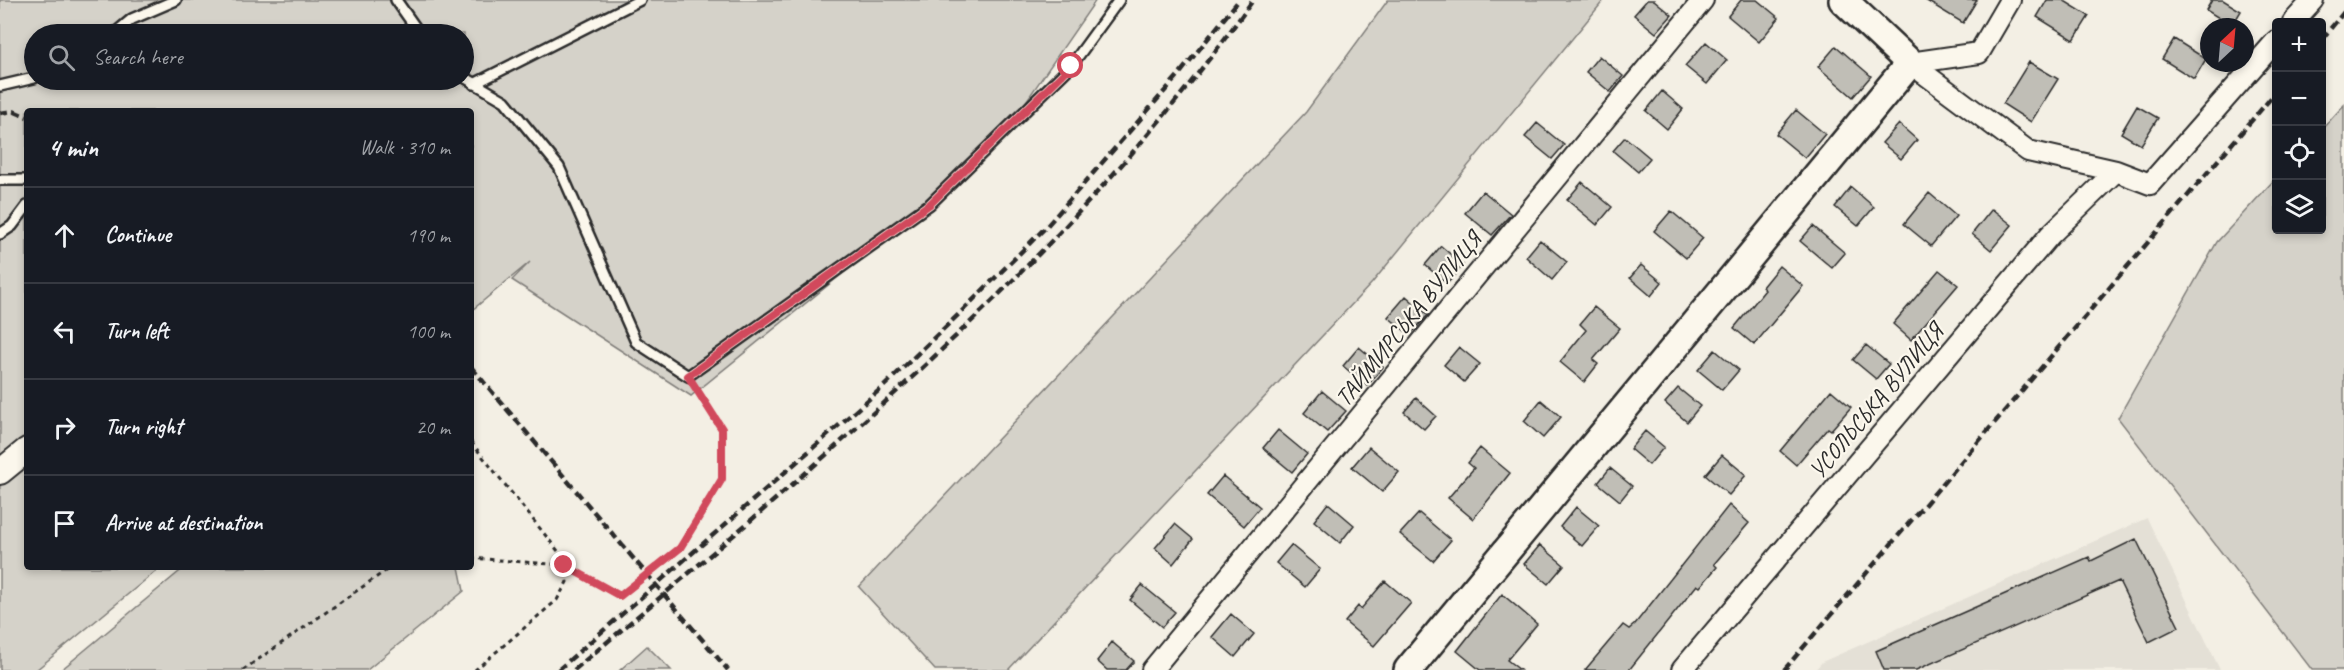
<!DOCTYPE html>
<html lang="en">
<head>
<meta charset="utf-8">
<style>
  :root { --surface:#171b24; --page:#20242c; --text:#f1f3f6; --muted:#9ea1a6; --line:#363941 }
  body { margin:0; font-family:Caveat,sans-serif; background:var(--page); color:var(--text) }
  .controls { position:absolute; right:18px; top:18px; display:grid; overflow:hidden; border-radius:6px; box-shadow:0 3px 9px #0003 }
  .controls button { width:54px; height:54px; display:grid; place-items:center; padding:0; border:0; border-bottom:2px solid var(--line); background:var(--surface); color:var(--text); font:30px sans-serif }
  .compass { position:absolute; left:2200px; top:18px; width:54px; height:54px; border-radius:50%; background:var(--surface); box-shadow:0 3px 9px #0003; rotate:26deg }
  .stop { position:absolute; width:18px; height:18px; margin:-14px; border:4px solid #d1495b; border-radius:50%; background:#fff }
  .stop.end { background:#d1495b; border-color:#fff; box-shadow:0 2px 6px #0008 }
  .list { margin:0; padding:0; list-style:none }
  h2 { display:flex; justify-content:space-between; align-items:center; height:78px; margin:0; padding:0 24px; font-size:26px }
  h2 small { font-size:20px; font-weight:400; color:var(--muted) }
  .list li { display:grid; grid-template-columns:39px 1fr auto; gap:18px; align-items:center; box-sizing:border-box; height:96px; padding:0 24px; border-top:2px solid var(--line) }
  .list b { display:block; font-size:22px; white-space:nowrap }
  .list em { font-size:20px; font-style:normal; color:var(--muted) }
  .icon { flex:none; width:33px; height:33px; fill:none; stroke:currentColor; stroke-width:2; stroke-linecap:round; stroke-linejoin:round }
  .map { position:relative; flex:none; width:2344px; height:670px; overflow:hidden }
  .search { position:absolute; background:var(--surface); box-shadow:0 3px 9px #0003; left:24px; top:24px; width:450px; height:66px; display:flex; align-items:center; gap:15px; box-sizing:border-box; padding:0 21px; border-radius:33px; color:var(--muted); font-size:22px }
  .panel { position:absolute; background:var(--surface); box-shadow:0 3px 9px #0003; left:24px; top:108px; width:450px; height:462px; border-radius:6px }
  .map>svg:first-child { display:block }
  .built { fill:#e4e0d6 }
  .green { fill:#d5d2c9; stroke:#807e7a; stroke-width:1.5; fill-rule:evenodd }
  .building { fill:#c0beb6; stroke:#2b2b2b; stroke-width:1.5 }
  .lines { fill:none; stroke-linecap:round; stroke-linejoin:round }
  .service-casing { stroke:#2b2b2b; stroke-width:14 }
  .minor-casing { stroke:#2b2b2b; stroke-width:24 }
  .tertiary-casing { stroke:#2b2b2b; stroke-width:28 }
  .secondary-casing { stroke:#2b2b2b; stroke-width:32 }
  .path { stroke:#2b2b2b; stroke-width:3; stroke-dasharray:4.5 4.5; stroke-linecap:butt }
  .service { stroke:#fbf7ec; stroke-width:9 }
  .minor { stroke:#fbf7ec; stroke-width:20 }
  .tertiary { stroke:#fbf7ec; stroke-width:24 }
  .secondary { stroke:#fbf7ec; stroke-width:27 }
  .rail { stroke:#2b2b2b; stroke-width:4.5; stroke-dasharray:9 4.5; stroke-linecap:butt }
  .route { stroke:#d1495b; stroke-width:8 }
  .labels { text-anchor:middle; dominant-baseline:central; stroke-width:4.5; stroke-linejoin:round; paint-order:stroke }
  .street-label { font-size:24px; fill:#2b2b2b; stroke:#fbf7ec }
</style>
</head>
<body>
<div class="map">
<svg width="2344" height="670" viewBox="0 0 2344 670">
  <rect width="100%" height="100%" fill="#f3efe4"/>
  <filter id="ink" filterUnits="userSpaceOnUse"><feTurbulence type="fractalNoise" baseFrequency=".0167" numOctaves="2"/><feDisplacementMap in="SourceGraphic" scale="12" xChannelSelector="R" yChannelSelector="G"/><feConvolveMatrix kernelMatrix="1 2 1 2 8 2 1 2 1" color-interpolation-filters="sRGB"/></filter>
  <g filter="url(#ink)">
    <path class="built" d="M2147,518l73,152h-405l7,-8z"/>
    <path class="green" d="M0,0h1096l-107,155 -298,241 -179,-116 18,-18 -59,49v-200h-444v456h134l-125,103h-36zM34,34h430v46h-430z
      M1388,0h216l-232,283 -364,387h-73l-76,-83 447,-475z
      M2344,105v565h-32l-194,-252 99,-176 59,-64v52h46v-101z
      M185,567h274l5,24 -97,79h-306z
      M647,646l24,24h-51z"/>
    <path class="building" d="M1647,0h7l18,15 -16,18 -22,-18z
      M1741,0h16l22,18 -20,24 -31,-26z
      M1925,0h52l-14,23z
      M2047,0h16l26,16 -15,24 -37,-23z
      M2212,0h11l18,11 -9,15 -26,-16z
      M2174,39l32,20 -12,20 -32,-20z
      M1706,42l21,18 -20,24 -22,-18z
      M1836,46l35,30 -18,21 -35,-30z
      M1599,56l24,20 -13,16 -24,-20z
      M2029,62l29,17 -27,43 -28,-18z
      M1662,91l21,18 -16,20 -21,-18z
      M2137,106l21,12 -17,27 -20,-12z
      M1796,110l29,24 -20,24 -29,-24z
      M1537,123l27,22 -12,14 -27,-22z
      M1899,124l18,16 -16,19 -19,-16z
      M1625,137l25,21 -12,14 -25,-21z
      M1582,182l30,25 -15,18 -30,-25z
      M1851,187l23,20 -16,19 -23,-19z
      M1483,191l28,23 -19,21 -27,-22z
      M1929,193l27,23 -25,30 -27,-22z
      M1992,209l20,16 -21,25 -19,-16z
      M1671,211l32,27 -17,20 -32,-27z
      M1813,226l32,27 -13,15 -32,-27z
      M1540,240l27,22 -15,18 -26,-23z
      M1441,246l22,19 -16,19 -22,-19z
      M1641,265l21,17 -11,14 -21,-18z
      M1779,266l24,20 -49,59 -20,-17 31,-38 -3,-3z
      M1939,270l19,15 -47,55 -18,-16z
      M1406,296l22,19 -18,20 -22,-18z
      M1594,307l26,21 -27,32 5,4 -14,18 -24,-20 26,-32 -6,-6z
      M1866,345l23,19 -13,15 -23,-19z
      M1359,347l24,20 -16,19 -24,-20z
      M1459,347l21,17 -16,18 -20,-17z
      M1715,350l24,20 -17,20 -24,-20z
      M1678,388l22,18 -13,16 -22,-19z
      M1831,390l20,17 -20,23 -3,-2 -32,37 -16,-14z
      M1322,391l24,20 -19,21 -23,-19z
      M1416,398l20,18 -12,13 -20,-17z
      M1541,400l20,17 -18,21 -19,-17z
      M1278,430l29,24 -15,18 -29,-24z
      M1645,431l19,16 -15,18 -19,-16z
      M1369,447l30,25 -17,20 -30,-25z
      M1480,448l30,25 -37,46 -25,-21 26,-30 -6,-5z
      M1722,455l24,20 -17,20 -24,-20z
      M1610,468l22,18 -12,15 -22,-18z
      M1223,476l37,31 -16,19 -37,-31z
      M1328,503l26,22 -14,18 -26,-22z
      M1729,505l20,18 -35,41 3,3 -17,20 -3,-2 -68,85h-44l38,-45 6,4 6,-5z
      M1576,507l23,19 -17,20 -22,-19z
      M1419,513l32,27 -18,21 -33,-27z
      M1175,524l18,15 -20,25 -18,-16z
      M2136,539l43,88 -30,15 -30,-61 -203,89h-32l-8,-19 213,-94 2,4z
      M1291,545l29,24 -15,18 -29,-24z
      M1540,545l24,20 -16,19 -24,-20z
      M1385,581l26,22 -37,43 -29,-24 13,-16 3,3z
      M1142,585l33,27 -13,15 -32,-27z
      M1502,594l35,30 -30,36 13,10h-40l-23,-19z
      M1231,614l23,20 -19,23 -23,-20z
      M1112,642l22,19 -8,9h-19l-10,-9z"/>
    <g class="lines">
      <g class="service-casing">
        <path id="service" d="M396,0l24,34
          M114,34l18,-15 44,-19
          M464,77l41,24 54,66 77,175 52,34 242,-172 141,-138 48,-66
          M474,84l166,-84
          M0,86l34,-8
          M0,180h27
          M0,234l12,-8 15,-20"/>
      </g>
      <g class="minor-casing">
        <path id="minor" d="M2293,22l20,-22
          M1910,63l118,88 88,20 34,13 126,-143
          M1910,63l69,-10 31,-53
          M1152,670l551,-670
          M1682,670l368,-435 66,-64"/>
      </g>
      <g class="tertiary-casing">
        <path id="tertiary" d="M0,472l27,-22"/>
      </g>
      <g class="secondary-casing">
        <path id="secondary" d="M1408,670l502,-607 -67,-63"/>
      </g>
      <path class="path" d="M471,442l91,114 5,26 -10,18 -82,70
        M471,558l93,7 56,31 60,-48 42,-69v-50l-28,-44
        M243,670l148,-103"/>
      <use href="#service" class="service"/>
      <use href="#minor" class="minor"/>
      <use href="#tertiary" class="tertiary"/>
      <use href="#secondary" class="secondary"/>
      <path class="rail" d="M2322,39l22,-27
        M0,113l13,-2 14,6
        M471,367l257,303
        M558,670l326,-284 77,-74 85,-85 131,-150 62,-77
        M574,670c243,-205 494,-410 679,-670
        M1784,670l492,-578"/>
    </g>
  </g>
  <g class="lines" filter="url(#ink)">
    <path class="route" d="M564,565l56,31 60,-48 42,-69v-50l-34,-53 242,-172 141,-138"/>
  </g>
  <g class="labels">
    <g class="street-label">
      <text transform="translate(1408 319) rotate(-51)">ТАЙМИРСЬКА ВУЛИЦЯ</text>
      <text transform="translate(1876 401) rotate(-50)">УСОЛЬСЬКА ВУЛИЦЯ</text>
    </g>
  </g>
</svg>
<div class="controls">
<button>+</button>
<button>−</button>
<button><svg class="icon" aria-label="locate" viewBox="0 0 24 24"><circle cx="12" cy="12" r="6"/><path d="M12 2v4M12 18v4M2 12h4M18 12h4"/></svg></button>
<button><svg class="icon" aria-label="layers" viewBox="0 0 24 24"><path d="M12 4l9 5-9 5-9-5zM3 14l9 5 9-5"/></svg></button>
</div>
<svg class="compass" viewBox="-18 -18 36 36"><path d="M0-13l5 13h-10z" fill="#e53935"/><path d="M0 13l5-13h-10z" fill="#9ea1a6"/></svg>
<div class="stop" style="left:1071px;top:66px"></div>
<div class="stop end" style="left:564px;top:565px"></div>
<div class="search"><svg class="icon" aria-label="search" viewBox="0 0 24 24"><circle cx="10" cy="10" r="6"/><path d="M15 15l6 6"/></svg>Search here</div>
<section class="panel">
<h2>4 min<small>Walk · 310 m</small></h2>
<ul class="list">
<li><svg class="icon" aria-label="ahead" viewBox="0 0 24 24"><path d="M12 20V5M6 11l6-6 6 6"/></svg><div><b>Continue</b></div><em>190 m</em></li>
<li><svg class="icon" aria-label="left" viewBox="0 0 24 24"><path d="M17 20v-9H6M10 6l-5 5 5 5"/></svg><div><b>Turn left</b></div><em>100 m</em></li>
<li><svg class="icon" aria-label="right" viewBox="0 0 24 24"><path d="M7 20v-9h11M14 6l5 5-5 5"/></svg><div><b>Turn right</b></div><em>20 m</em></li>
<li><svg class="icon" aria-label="arrive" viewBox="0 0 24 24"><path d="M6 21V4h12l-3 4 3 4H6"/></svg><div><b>Arrive at destination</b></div></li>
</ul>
</section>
</div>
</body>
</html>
